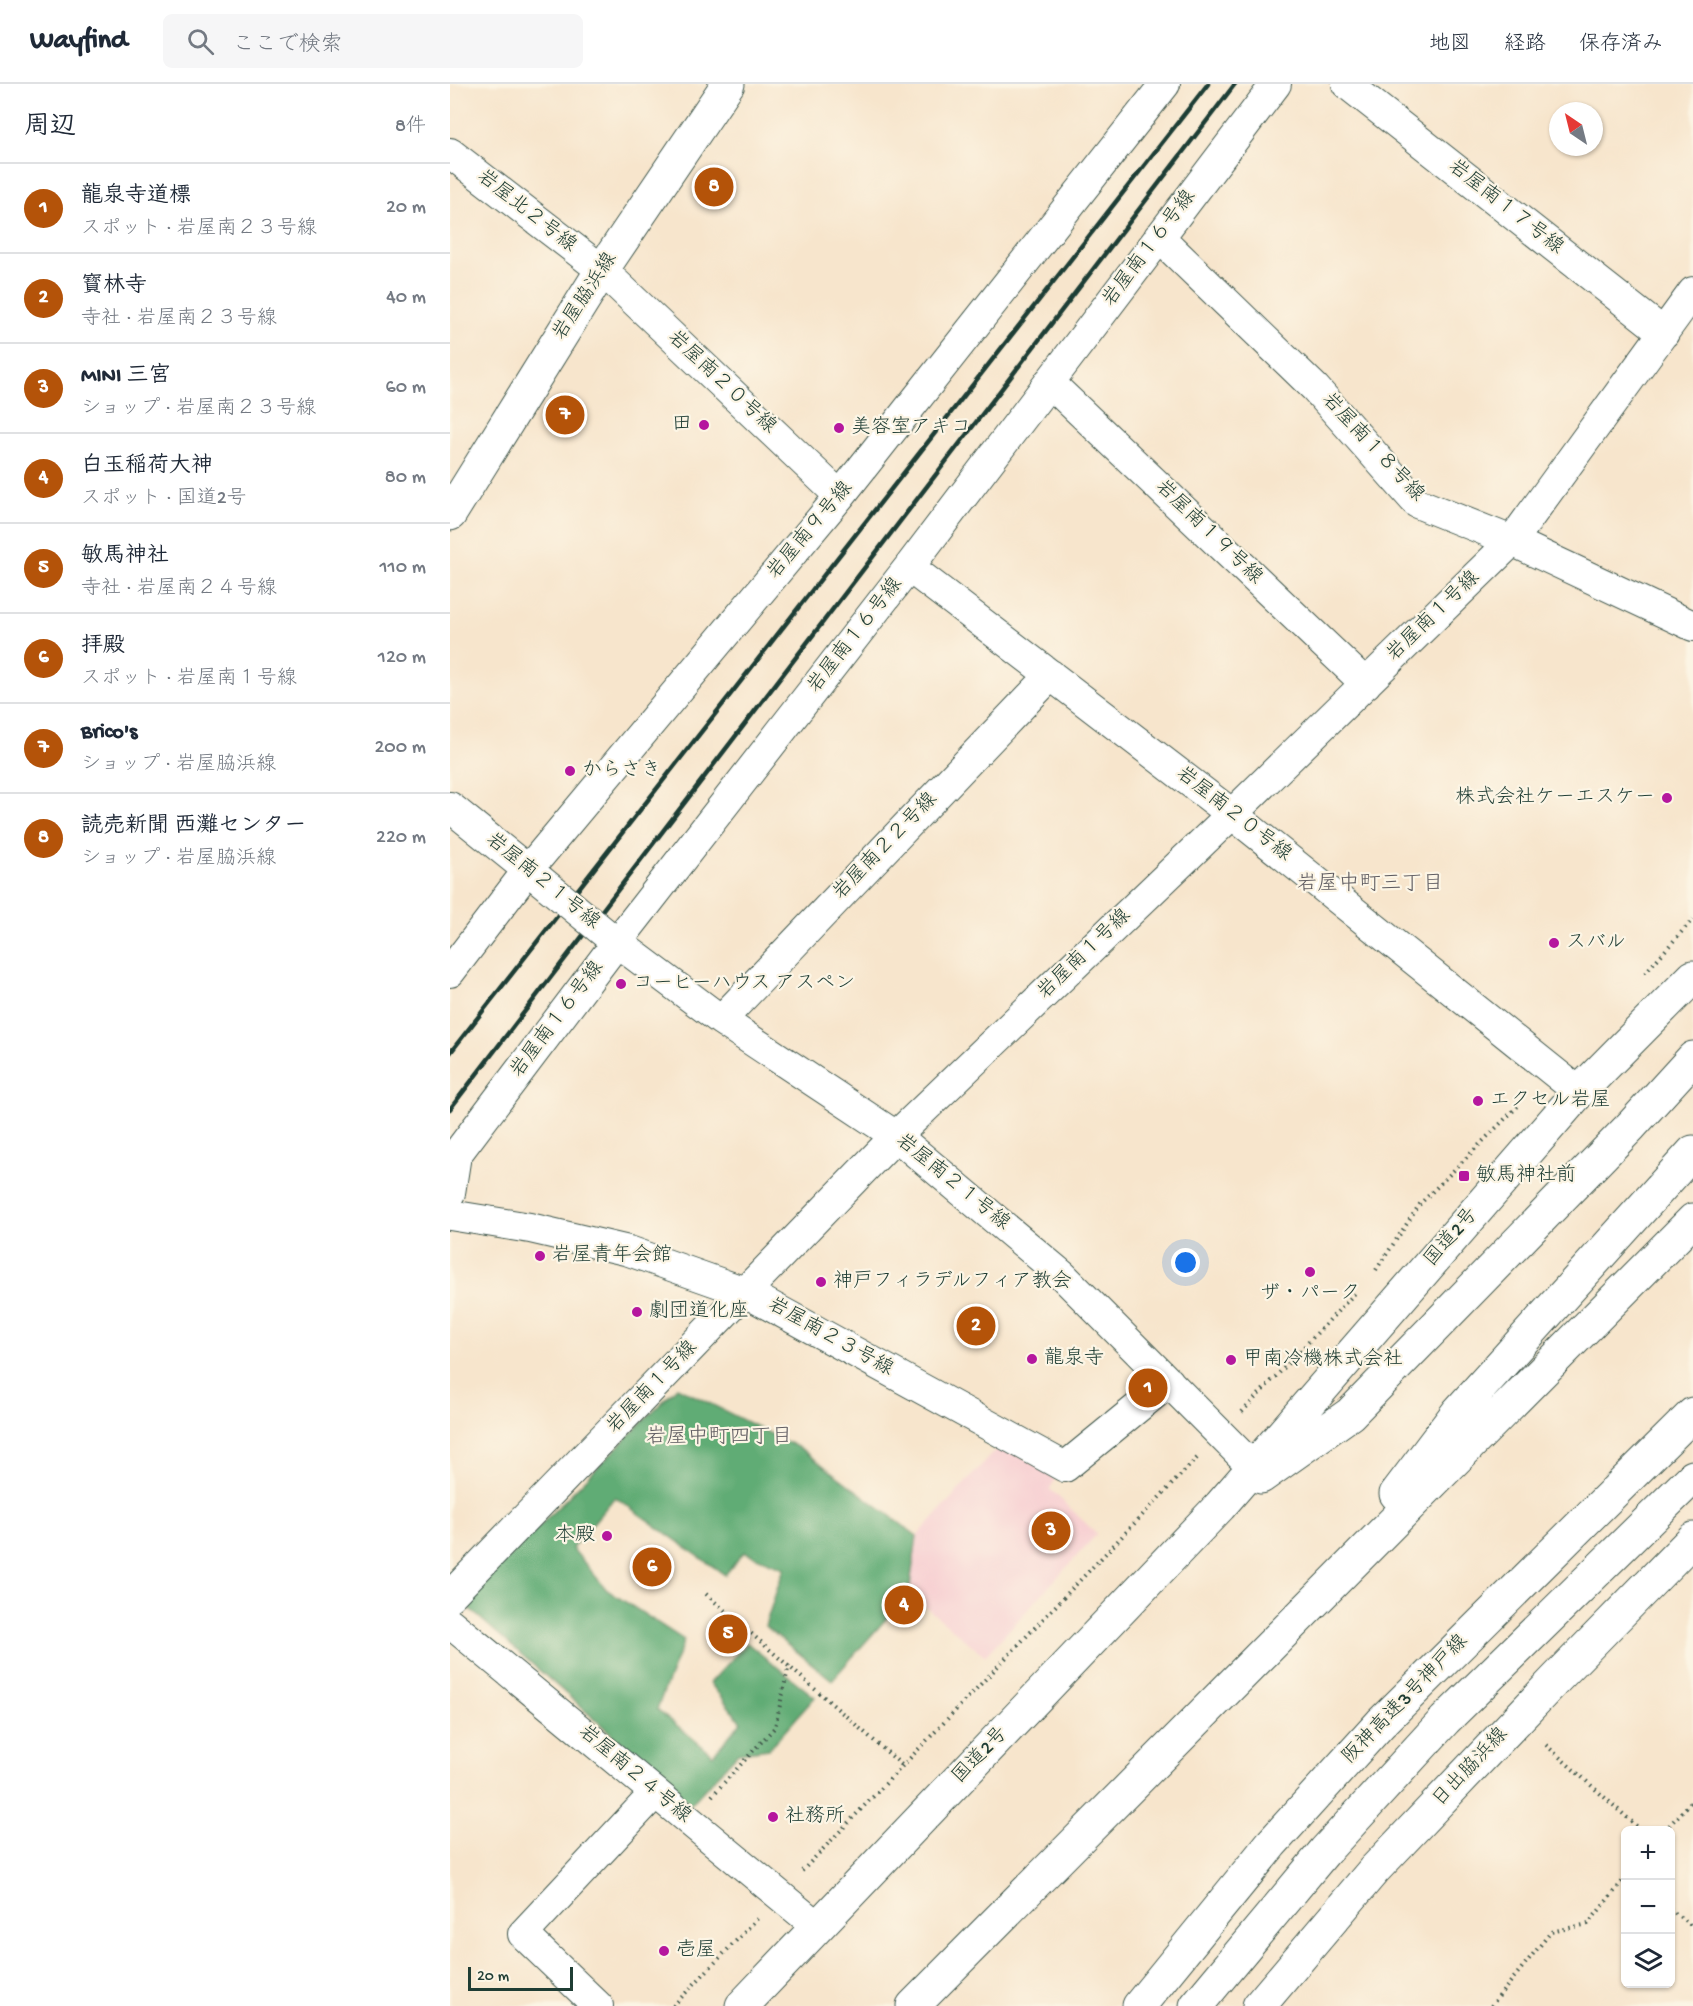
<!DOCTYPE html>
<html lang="ja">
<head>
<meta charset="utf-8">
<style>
  :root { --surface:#fff; --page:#f6f6f7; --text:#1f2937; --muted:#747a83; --line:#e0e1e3; --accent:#b45309 }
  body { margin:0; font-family:"Gochi Hand","Klee One",sans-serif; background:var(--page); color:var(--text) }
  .controls { position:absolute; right:18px; bottom:18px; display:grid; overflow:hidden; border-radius:9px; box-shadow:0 2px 4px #0004 }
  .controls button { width:54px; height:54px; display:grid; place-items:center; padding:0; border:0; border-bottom:2px solid var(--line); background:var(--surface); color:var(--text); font:30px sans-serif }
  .compass { position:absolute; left:1099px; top:18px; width:54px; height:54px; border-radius:50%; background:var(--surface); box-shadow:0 2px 4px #0004; rotate:325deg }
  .scale { position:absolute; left:18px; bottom:15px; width:105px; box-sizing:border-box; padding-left:6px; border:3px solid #1f3d34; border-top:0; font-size:16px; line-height:21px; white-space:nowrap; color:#1f3d34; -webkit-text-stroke:4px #fcf5e5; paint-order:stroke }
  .you { position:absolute; left:736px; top:1179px; width:21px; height:21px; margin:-15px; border:4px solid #fff; border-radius:50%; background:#1a73e8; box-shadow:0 0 0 9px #1a73e833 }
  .badge { display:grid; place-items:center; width:39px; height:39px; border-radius:50%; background:var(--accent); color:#fff; font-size:20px; font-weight:700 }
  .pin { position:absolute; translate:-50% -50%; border:3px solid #fff; box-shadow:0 2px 6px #0006 }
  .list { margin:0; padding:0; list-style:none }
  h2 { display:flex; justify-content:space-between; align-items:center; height:78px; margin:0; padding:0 24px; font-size:26px }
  h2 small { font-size:20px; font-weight:400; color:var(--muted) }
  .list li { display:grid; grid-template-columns:39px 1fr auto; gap:18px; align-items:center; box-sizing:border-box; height:90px; padding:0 24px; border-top:2px solid var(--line) }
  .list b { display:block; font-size:22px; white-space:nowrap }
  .list p { margin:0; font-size:20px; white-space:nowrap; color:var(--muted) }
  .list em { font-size:20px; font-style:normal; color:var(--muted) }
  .icon { flex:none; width:33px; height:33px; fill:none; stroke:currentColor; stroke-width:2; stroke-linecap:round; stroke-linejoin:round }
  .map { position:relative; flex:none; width:1243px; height:1922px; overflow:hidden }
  header { display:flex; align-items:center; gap:36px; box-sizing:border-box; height:84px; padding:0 30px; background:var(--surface); border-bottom:2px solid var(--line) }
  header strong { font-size:28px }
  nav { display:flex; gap:33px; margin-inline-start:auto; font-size:21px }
  .search { width:420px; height:54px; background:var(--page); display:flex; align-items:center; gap:15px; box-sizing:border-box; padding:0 21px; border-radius:9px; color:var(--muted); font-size:22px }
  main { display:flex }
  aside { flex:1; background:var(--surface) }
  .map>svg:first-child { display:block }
  .built { fill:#f7cfd2 }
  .forest { fill:#61ac75; stroke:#407454; stroke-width:1.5 }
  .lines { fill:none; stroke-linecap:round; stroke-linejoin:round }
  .street-casing { stroke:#3f564b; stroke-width:32 }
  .secondary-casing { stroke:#3f564b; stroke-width:35 }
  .highway-casing { stroke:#3f564b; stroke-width:35 }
  .path { stroke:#3f564b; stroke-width:4; stroke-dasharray:1.5 4.5; stroke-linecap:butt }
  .street { stroke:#fff; stroke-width:30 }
  .secondary { stroke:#fff; stroke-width:33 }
  .highway { stroke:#fff; stroke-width:33 }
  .rail { stroke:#1f3d34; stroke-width:4.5 }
  .street-bridge-casing { stroke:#3f564b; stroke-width:32; stroke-linecap:butt }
  .street-bridge { stroke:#fff; stroke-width:30 }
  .poi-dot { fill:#b5179e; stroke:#fcf5e5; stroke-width:2 }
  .labels { text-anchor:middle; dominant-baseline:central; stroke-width:4.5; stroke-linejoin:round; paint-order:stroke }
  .street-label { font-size:20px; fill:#1f3d34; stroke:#fcf5e5 }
  .poi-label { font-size:20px; fill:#1f3d34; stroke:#fcf5e5; text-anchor:start }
  .neighbourhood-label { font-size:21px; fill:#5f5c61; stroke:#fcf5e5 }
</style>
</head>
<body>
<header>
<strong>Wayfind</strong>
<div class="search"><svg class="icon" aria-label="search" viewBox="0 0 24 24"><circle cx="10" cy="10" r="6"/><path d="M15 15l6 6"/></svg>ここで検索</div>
<nav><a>地図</a><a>経路</a><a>保存済み</a></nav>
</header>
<main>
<aside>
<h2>周辺<small>8件</small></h2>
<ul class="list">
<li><span class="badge">1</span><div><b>龍泉寺道標</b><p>スポット · 岩屋南２３号線</p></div><em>20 m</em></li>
<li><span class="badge">2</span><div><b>寳林寺</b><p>寺社 · 岩屋南２３号線</p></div><em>40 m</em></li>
<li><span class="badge">3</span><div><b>MINI 三宮</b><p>ショップ · 岩屋南２３号線</p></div><em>60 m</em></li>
<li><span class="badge">4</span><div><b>白玉稲荷大神</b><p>スポット · 国道2号</p></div><em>80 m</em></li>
<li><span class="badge">5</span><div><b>敏馬神社</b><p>寺社 · 岩屋南２４号線</p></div><em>110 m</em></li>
<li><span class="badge">6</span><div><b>拝殿</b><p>スポット · 岩屋南１号線</p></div><em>120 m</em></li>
<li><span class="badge">7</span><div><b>Brico's</b><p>ショップ · 岩屋脇浜線</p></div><em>200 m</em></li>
<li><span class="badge">8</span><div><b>読売新聞 西灘センター</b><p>ショップ · 岩屋脇浜線</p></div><em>220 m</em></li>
</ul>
</aside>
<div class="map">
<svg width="1243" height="1922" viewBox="0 0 1243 1922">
  <rect width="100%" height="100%" fill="#fcf5e5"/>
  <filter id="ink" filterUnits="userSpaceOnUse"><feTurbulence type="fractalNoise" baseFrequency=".0167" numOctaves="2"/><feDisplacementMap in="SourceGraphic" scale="12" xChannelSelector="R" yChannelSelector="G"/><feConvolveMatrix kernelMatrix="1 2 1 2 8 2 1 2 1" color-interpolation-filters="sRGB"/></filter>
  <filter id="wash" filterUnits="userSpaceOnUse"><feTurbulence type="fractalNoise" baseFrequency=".008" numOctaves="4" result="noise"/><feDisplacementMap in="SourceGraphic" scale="24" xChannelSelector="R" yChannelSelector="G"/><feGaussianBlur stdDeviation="1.35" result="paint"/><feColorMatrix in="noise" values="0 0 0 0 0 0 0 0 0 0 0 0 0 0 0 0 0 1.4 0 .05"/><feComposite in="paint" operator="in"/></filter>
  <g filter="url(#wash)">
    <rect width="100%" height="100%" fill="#f7e5cc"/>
    <path class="built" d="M549,1362l59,28 -8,15 47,45 -112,122 -76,-63 8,-57z"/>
    <path class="forest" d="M227,1303l124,62 116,87 -8,57 -77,87 -67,-54 19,-58 -40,-16 -19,23 -110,-78 -43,51 35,42 77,50 -27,69 56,46 28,-33 -31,-39 37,-40 68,54 -46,52 -31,4 -47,51 -228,-201z"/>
  </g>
  <g filter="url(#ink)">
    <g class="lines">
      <g class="street-casing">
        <path id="street" d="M897,0l317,249
          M0,69l152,117 238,226
          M709,153l156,151 102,115 95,38 181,85
          M599,298l317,302
          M459,483l323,247 347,278
          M0,723l89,72
          M156,850l115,86 175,116 167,140 190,191
          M0,888l78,-102 312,-374 325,-412
          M271,936l330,-345
          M0,1109l6,-38 161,-213 292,-375 367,-483
          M0,1131l80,13 99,23 116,41 320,175 104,-85
          M0,1512l446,-460 336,-322 280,-273 181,-249
          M0,1539l368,304
          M148,1922l-75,-72 132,-141"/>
      </g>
      <g class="secondary-casing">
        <path id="secondary" d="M0,430l152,-244 126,-186
          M809,1922l115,-136 181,-190 138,-141"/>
      </g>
      <g class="highway-casing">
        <path id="highway" d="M811,1393l89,-63 281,-288 62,-68
          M946,1410l62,-82 235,-260
          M292,1922l478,-500 359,-414 114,-115
          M463,1922l780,-786
          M689,1922l132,-162 110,-121 312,-309
          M746,1922l129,-155 120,-131 248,-243"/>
      </g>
      <path class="path" d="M1195,889l48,-54
        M926,1186l44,-66 100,-100
        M792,1328l115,-121
        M256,1510l197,172
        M1096,1661l95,85
        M262,1712l63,-69 14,-62
        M1215,1746l28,-30
        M352,1787l395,-413
        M1220,1825l23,18
        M223,1922l85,-88
        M1041,1922l60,-74 37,-8 38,-47"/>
      <use href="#street" class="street"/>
      <use href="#secondary" class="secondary"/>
      <use href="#highway" class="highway"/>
      <path class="rail" d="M0,969l758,-969
        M0,1025l785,-1025"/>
      <g class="street-bridge-casing">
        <path id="street-bridge" d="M89,795l67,55"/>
      </g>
      <use href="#street-bridge" class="street-bridge"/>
    </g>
  </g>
  <g class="poi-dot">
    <circle cx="254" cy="341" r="6"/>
    <circle cx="389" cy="344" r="6"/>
    <circle cx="120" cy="687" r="6"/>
    <circle cx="1217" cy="714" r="6"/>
    <circle cx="1104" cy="859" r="6"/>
    <circle cx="171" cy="900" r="6"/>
    <circle cx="1028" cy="1017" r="6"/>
    <rect x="1008" y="1086" width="12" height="12" rx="3"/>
    <circle cx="90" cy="1172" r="6"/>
    <circle cx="860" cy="1188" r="6"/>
    <circle cx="371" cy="1198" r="6"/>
    <circle cx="187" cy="1228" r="6"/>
    <circle cx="582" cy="1275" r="6"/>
    <circle cx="781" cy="1276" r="6"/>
    <circle cx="157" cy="1452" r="6"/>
    <circle cx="323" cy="1733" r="6"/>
    <circle cx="214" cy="1867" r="6"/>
  </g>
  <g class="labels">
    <g class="street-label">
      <text transform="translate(1055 124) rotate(38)">岩屋南１７号線</text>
      <text transform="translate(76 128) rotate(38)">岩屋北２号線</text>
      <text transform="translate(700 165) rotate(-53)">岩屋南１６号線</text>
      <text transform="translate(136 213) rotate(-57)">岩屋脇浜線</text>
      <text transform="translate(271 299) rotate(43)">岩屋南２０号線</text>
      <text transform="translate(922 364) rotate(47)">岩屋南１８号線</text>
      <text transform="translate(361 447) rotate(-50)">岩屋南９号線</text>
      <text transform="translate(758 449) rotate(44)">岩屋南１９号線</text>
      <text transform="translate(984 533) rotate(-44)">岩屋南１号線</text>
      <text transform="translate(406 552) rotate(-52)">岩屋南１６号線</text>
      <text transform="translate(783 731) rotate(38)">岩屋南２０号線</text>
      <text transform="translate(436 763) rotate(-46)">岩屋南２２号線</text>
      <text transform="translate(92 798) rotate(39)">岩屋南２１号線</text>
      <text transform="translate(635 871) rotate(-44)">岩屋南１号線</text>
      <text transform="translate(108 936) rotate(-53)">岩屋南１６号線</text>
      <text transform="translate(502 1099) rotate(39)">岩屋南２１号線</text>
      <text transform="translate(1002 1154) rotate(-49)">国道2号</text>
      <text transform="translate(380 1254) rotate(29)">岩屋南２３号線</text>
      <text transform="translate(203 1304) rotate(-46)">岩屋南１号線</text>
      <text transform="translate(956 1616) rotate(-46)">阪神高速3号神戸線</text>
      <text transform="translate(531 1672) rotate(-46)">国道2号</text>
      <text transform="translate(1021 1684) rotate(-47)">日出脇浜線</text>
      <text transform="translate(184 1691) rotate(40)">岩屋南２４号線</text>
    </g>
    <g class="poi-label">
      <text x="242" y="341" text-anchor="end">田</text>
      <text x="401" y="344">美容室アキコ</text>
      <text x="132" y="687">からさき</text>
      <text x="1205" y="714" text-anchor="end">株式会社ケーエスケー</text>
      <text x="1116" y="859">スバル</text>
      <text x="183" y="900">コーヒーハウス アスペン</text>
      <text x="1040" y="1017">エクセル岩屋</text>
      <text x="1026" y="1092">敏馬神社前</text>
      <text x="102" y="1172">岩屋青年会館</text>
      <text x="383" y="1198">神戸フィラデルフィア教会</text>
      <text x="860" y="1210" text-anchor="middle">ザ・パーク</text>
      <text x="199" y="1228">劇団道化座</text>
      <text x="594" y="1275">龍泉寺</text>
      <text x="793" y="1276">甲南冷機株式会社</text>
      <text x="145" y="1452" text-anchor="end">本殿</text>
      <text x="335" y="1733">社務所</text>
      <text x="226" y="1867">壱屋</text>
    </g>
    <g class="neighbourhood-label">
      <text x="920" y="801">岩屋中町三丁目</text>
      <text x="269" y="1354">岩屋中町四丁目</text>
    </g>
  </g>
</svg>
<div class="controls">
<button>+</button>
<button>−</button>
<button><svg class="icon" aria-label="layers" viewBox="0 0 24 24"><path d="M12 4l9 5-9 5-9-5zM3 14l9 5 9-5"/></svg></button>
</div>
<svg class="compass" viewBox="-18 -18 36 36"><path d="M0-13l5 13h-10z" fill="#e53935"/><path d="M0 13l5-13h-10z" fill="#747a83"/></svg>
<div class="scale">20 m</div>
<div class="you"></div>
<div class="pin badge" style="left:698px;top:1304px">1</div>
<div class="pin badge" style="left:526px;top:1242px">2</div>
<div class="pin badge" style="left:601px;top:1447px">3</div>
<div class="pin badge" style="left:454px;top:1521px">4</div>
<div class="pin badge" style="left:278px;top:1550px">5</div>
<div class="pin badge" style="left:202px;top:1483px">6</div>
<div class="pin badge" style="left:115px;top:331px">7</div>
<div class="pin badge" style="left:264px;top:103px">8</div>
</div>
</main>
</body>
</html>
